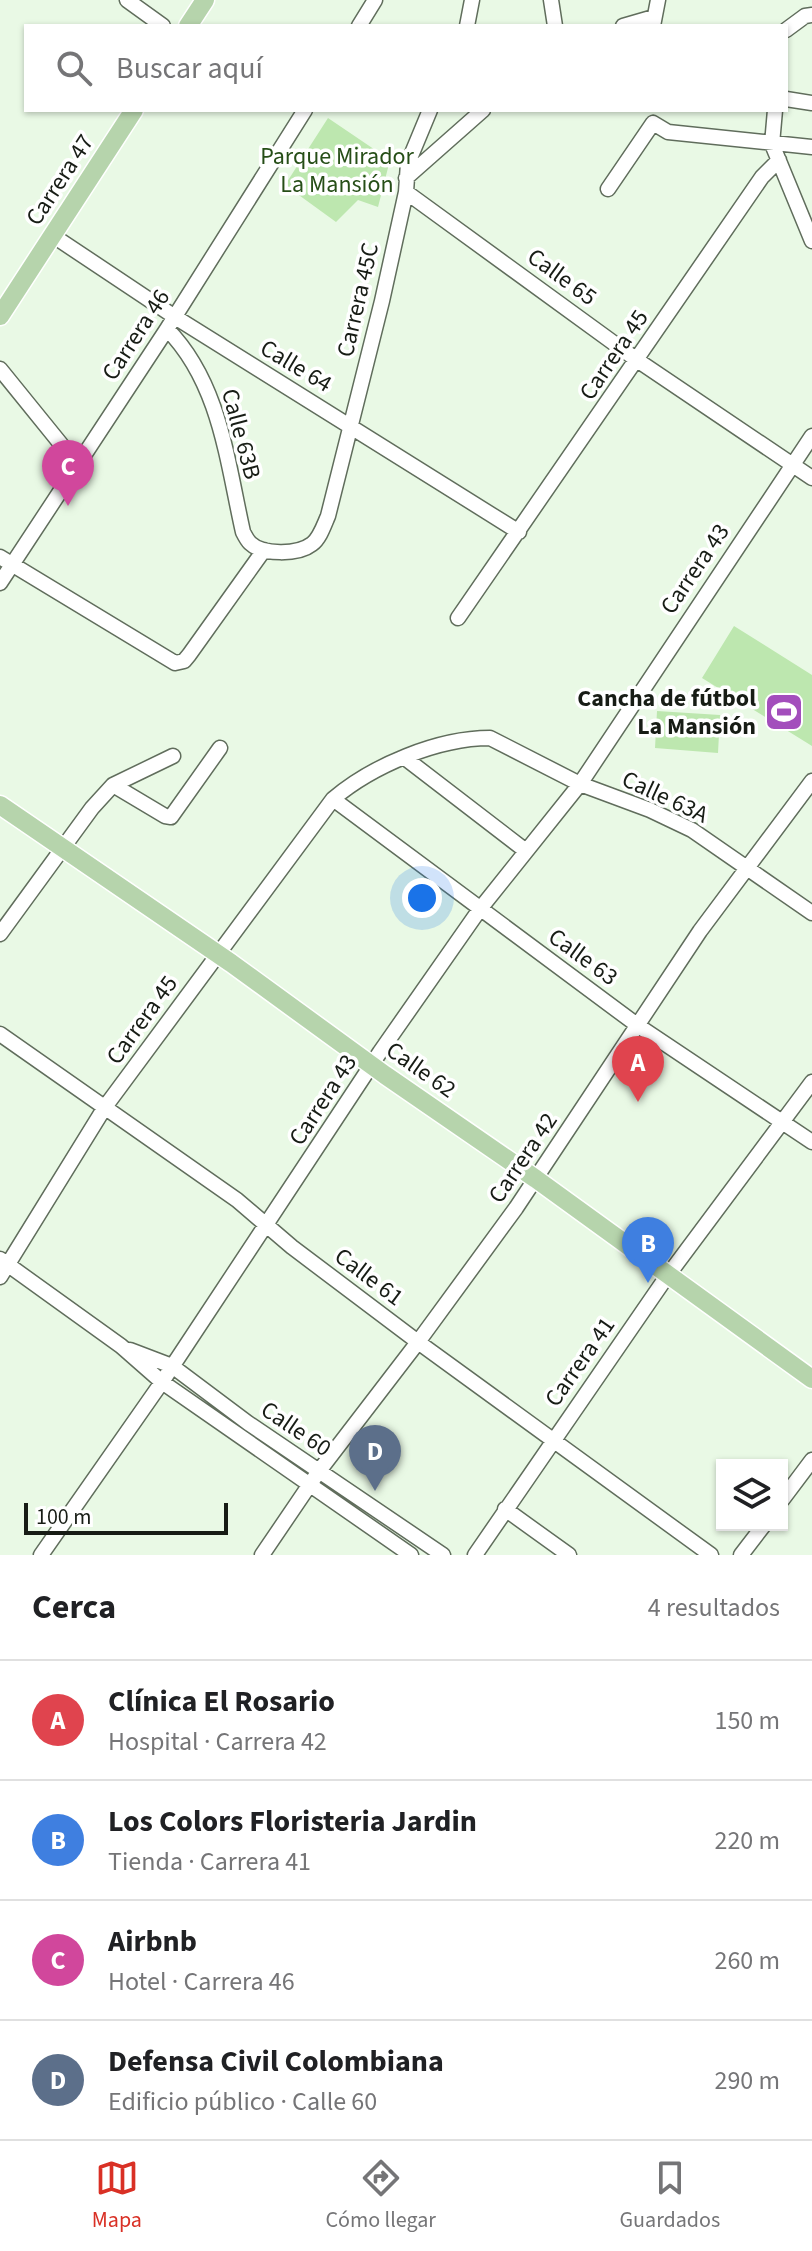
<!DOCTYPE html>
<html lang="es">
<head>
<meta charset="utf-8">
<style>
  :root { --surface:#fff; --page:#f6f6f6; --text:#202124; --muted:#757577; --line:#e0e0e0; --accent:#d93025 }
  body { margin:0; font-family:"Source Sans 3",sans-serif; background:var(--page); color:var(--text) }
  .controls { position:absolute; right:24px; bottom:24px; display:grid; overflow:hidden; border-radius:0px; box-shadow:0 2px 6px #0004 }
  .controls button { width:72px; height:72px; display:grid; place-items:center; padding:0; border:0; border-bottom:2px solid var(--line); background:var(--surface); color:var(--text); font:40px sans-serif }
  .scale { position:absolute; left:24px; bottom:20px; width:204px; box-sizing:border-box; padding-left:8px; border:4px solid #171c15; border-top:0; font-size:22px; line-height:28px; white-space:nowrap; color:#171c15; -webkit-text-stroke:6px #fff; paint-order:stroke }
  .you { position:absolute; left:422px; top:898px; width:28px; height:28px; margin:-20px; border:6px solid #fff; border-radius:50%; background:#1a73e8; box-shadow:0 0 0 12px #1a73e833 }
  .badge { display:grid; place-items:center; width:52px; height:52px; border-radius:50%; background:var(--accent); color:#fff; font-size:26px; font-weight:700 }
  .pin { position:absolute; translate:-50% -66px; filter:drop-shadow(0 2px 4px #0008) }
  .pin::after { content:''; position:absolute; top:42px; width:28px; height:24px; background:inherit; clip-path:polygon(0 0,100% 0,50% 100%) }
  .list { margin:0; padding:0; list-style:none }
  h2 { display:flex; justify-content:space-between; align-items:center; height:104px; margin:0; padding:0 32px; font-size:34px }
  h2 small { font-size:26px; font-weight:400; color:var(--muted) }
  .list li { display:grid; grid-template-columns:52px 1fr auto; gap:24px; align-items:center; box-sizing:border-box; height:120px; padding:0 32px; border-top:2px solid var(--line) }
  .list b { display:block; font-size:30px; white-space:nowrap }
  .list p { margin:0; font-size:26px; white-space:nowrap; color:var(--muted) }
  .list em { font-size:26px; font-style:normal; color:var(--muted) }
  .icon { flex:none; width:44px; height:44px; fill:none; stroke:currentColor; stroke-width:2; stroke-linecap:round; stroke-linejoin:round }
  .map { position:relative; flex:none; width:812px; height:1555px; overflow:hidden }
  .search { position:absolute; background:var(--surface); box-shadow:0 2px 6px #0004; left:24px; right:24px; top:24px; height:88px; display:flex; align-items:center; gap:20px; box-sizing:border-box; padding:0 28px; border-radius:0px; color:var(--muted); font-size:30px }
  .sheet { height:584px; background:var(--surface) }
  nav { display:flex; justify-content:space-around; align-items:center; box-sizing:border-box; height:112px; border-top:2px solid var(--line); background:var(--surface); font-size:22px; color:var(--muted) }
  nav a { display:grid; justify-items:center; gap:4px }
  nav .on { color:var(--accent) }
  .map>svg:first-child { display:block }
  .green { fill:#bde7af }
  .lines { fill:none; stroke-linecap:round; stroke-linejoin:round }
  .minor-casing { stroke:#606d5c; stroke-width:17 }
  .major-casing { stroke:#fff; stroke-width:21 }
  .minor { stroke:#fff; stroke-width:14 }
  .major { stroke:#b6d4ac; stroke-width:18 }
  .labels { text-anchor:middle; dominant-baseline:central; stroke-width:7; stroke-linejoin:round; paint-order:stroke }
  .park-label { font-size:24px; fill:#264e17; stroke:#fff }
  .street-label { font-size:24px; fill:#171c15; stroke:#fff }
  .poi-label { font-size:24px; font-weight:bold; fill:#171c15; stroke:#fff; text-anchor:end }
</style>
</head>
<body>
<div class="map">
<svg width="812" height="1555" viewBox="0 0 812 1555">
  <rect width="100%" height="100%" fill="#e9f9e5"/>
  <path class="green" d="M328,118l62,42 -12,47 -20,-7 -22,22 -51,-37z
    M734,626l78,49v71l-110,-68z
    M657,711l63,4 -2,38 -63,-5z"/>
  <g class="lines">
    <g class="minor-casing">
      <path id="minor" d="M127,0l36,26
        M551,0l4,26
        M359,26l16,-26
        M467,26l5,-26
        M623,26l31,-9
        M653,26l5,-26
        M786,30l19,-14 7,-1
        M786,99l26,4
        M775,110l-3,34 40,97
        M653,123l15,9 144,15
        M406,178l77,-68
        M608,189l45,-66
        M406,192l231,168 175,118
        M52,235l123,82 344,215
        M167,329c53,54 60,132 76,203 2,4 4,8 7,11 12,12 48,12 62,1 8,-6 12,-19 16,-28l54,-215 24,-109 2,-29 22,-53
        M0,369l77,95
        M0,557l175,106 9,-2 5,-6 75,-105
        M0,583l167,-254 138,-219
        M458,618l304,-441 17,-17
        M405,758l121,93
        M113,785l52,31 6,1 49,-69
        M333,799l304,226 175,117
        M0,934l92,-126 21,-23 60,-29
        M0,1034l237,166 55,47 126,95 293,213
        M0,1259l121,87 41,36 249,173
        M0,1277l105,-170 228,-308c39,-33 104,-61 157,-61l90,46 70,26 42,20 120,83
        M130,1350l42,16 76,57 195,132
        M782,1500l30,-40
        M505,1509l64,46
        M41,1555l121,-173 218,-330 100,-143 100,-125 232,-348
        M262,1555l57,-84 99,-129 98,-134 184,-277 112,-150
        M475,1555l188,-273 149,-200
        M741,1555l23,-30"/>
    </g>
    <g class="major-casing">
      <path id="major" d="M188,26l17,-26
        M0,316l134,-206
        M0,805l231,158 154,112 151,104 276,200"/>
    </g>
    <use href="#minor" class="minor"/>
    <use href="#major" class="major"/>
  </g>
  <defs>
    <g id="stadium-square" transform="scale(2)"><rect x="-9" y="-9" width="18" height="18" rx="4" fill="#a34ebc" stroke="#fff"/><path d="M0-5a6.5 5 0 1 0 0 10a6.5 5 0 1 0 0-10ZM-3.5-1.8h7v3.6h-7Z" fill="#fff"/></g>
  </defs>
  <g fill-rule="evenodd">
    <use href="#stadium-square" x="784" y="712"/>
  </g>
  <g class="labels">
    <g class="park-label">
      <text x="337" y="156">Parque Mirador<tspan x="337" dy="28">La Mansión</tspan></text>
    </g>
    <g class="street-label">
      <text transform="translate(60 180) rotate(-57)">Carrera 47</text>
      <text transform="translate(562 277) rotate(36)">Calle 65</text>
      <text transform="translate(358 300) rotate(-77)">Carrera 45C</text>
      <text transform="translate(136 335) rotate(-57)">Carrera 46</text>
      <text transform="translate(614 355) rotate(-56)">Carrera 45</text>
      <text transform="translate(296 366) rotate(31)">Calle 64</text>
      <text transform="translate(241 434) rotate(75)">Calle 63B</text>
      <text transform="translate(695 569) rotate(-56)">Carrera 43</text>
      <text transform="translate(665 797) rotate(25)">Calle 63A</text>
      <text transform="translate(583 957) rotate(36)">Calle 63</text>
      <text transform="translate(142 1020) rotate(-54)">Carrera 45</text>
      <text transform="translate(421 1070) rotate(35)">Calle 62</text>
      <text transform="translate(323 1100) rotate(-57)">Carrera 43</text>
      <text transform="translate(523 1158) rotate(-56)">Carrera 42</text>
      <text transform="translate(369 1277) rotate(37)">Calle 61</text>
      <text transform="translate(580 1362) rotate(-55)">Carrera 41</text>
      <text transform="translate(296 1429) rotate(34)">Calle 60</text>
    </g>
    <g class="poi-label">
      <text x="756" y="698">Cancha de fútbol<tspan x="756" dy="28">La Mansión</tspan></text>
    </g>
  </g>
</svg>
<div class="controls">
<button><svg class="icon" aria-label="layers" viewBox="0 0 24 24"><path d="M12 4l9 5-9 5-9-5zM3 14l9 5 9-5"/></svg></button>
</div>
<div class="scale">100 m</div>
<div class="you"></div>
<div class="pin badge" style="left:638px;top:1102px;background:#e0444e">A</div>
<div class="pin badge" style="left:648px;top:1283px;background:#3f7fe0">B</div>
<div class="pin badge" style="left:68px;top:506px;background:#d1479c">C</div>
<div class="pin badge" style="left:375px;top:1491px;background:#5c6f8a">D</div>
<div class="search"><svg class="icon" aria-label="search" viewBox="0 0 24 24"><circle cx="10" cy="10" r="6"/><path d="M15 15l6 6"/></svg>Buscar aquí</div>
</div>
<section class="sheet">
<h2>Cerca<small>4 resultados</small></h2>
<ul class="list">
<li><span class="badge" style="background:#e0444e">A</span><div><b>Clínica El Rosario</b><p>Hospital · Carrera 42</p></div><em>150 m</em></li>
<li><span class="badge" style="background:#3f7fe0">B</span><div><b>Los Colors Floristeria Jardin</b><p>Tienda · Carrera 41</p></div><em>220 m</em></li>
<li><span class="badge" style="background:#d1479c">C</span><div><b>Airbnb</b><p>Hotel · Carrera 46</p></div><em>260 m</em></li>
<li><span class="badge" style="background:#5c6f8a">D</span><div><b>Defensa Civil Colombiana</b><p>Edificio público · Calle 60</p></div><em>290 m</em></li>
</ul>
</section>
<nav>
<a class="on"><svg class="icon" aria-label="map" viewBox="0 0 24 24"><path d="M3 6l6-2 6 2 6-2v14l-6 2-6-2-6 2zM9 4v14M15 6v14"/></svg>Mapa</a>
<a><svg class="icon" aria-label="directions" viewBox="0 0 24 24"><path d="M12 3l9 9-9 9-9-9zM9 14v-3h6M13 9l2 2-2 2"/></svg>Cómo llegar</a>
<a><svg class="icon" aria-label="saved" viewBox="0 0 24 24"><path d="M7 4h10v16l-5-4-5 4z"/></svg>Guardados</a>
</nav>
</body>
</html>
